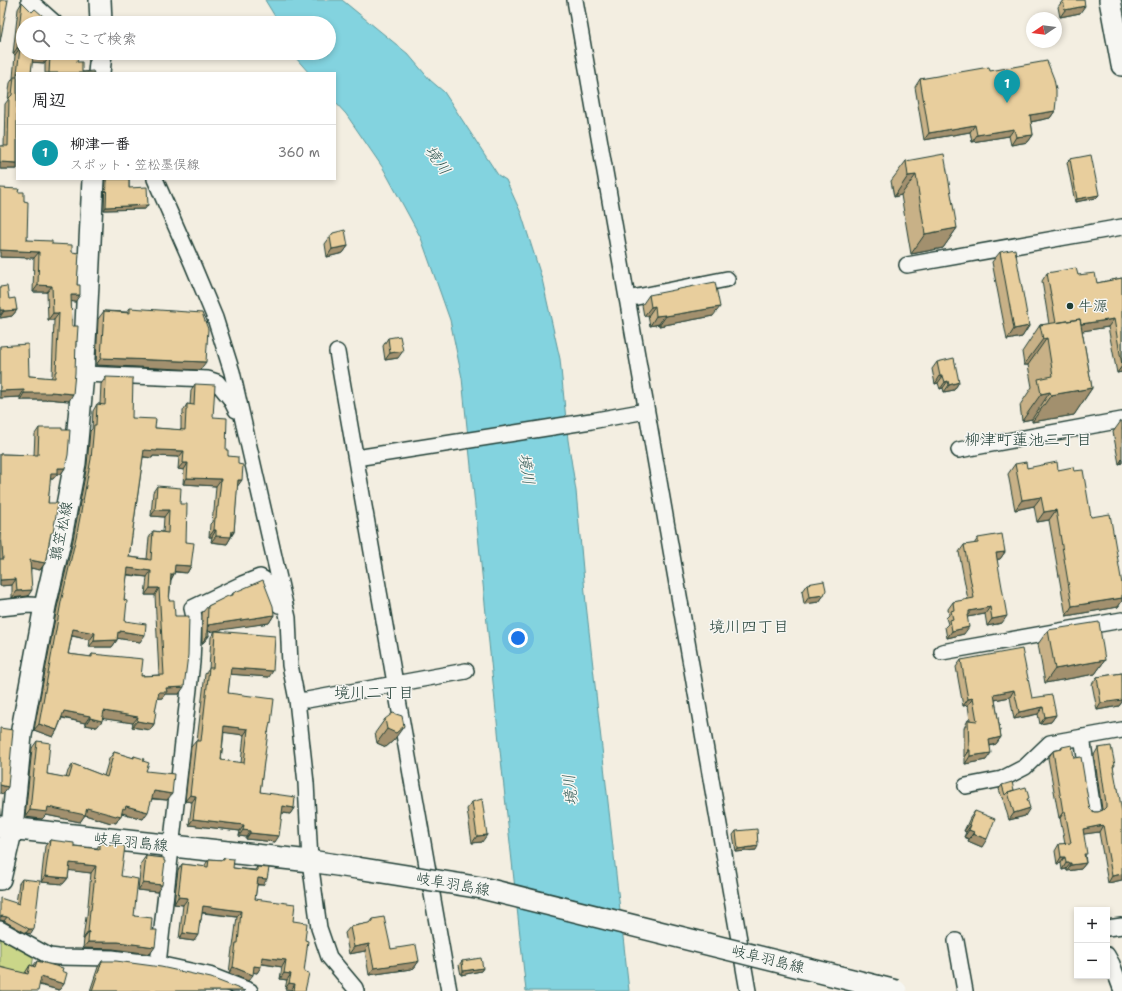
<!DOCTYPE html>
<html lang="ja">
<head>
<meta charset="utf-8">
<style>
  :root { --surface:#fff; --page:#f2f2f2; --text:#202124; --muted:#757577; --line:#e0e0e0; --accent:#7c3aed }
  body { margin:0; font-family:"Shantell Sans","Klee One",sans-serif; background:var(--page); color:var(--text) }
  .controls { position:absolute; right:12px; bottom:12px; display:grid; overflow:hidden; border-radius:0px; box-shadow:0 2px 6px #0003 }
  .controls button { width:36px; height:36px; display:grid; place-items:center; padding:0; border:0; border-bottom:1px solid var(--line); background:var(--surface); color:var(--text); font:20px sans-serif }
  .compass { position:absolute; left:1026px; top:12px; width:36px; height:36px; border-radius:50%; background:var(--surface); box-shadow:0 2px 6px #0003; rotate:257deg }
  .you { position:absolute; left:518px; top:638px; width:14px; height:14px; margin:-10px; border:3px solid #fff; border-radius:50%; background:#1a73e8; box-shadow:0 0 0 6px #1a73e833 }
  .badge { display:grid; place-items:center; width:26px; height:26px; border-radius:50%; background:var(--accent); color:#fff; font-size:13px; font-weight:700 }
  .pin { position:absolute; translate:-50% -33px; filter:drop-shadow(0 1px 2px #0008) }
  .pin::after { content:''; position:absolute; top:21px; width:14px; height:12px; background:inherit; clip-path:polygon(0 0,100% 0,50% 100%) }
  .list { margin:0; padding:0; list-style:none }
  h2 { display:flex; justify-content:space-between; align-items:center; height:52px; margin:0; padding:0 16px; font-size:17px }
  h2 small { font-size:13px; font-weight:400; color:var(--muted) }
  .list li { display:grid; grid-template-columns:26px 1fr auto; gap:12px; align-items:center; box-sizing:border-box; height:56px; padding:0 16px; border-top:1px solid var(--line) }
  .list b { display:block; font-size:15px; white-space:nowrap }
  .list p { margin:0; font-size:13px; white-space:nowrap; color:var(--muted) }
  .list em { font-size:13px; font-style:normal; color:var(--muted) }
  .icon { flex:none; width:22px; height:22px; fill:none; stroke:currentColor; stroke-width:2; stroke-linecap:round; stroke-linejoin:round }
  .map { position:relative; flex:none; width:1122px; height:991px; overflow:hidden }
  .search { position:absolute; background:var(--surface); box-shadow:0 2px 6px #0003; left:16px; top:16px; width:320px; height:44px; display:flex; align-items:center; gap:10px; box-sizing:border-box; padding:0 14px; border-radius:22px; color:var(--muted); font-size:15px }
  .panel { position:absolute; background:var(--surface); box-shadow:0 2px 6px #0003; left:16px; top:72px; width:320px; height:108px; border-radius:0px }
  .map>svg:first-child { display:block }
  .green { fill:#cad689; stroke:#748a5e }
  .water { fill:#83d3df; stroke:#5b979b }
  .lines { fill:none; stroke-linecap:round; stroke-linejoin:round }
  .minor-casing { stroke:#1f3d34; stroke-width:18 }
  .secondary-casing { stroke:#1f3d34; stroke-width:24 }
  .minor { stroke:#f6f6f2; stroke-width:15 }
  .secondary { stroke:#f6f6f2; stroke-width:21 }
  .secondary-bridge-casing { stroke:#1f3d34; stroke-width:24; stroke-linecap:butt }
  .secondary-bridge { stroke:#f6f6f2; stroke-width:21 }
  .wall { fill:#c8b187; stroke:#1f3d34; fill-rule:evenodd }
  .shaded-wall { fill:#a2906e; stroke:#1f3d34 }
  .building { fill:#e8ce9d; stroke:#1f3d34; fill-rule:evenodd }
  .poi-dot { fill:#1f3d34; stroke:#f6f6f2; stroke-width:1.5 }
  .labels { text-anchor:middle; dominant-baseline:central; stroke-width:3; stroke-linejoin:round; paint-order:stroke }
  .poi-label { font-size:15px; fill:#1f3d34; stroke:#f6f6f2; text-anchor:start }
  .street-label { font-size:15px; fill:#1f3d34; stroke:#f6f6f2 }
  .water-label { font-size:16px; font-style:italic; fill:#335b56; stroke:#f6f6f2 }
  .neighbourhood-label { font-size:16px; fill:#1f3d34; stroke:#f6f6f2 }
</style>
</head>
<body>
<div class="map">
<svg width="1122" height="991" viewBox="0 0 1122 991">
  <rect width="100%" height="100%" fill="#f3eee1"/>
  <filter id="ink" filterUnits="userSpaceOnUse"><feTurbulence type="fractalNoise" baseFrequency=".025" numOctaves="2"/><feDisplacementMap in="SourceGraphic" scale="8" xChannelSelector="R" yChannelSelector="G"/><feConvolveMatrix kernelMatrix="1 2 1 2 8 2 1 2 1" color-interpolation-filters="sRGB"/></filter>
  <g filter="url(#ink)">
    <path class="green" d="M0,937l34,17 -5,32 -29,-8z"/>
    <path class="water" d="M265,0h77l66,54 22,26 14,12 54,83 8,5 15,33 21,66 18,80 8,81 8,51 10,113 43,387h-103l-27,-250 -37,-363 -12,-58 -29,-82 -38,-70 -37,-54 -11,-12v-29h-26l-14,-16 -2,-4h36v-30h-50z"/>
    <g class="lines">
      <g class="minor-casing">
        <path id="minor" d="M29,0l26,23
          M575,0l173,991
          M155,179l37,84 23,55 17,54 56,246 2,47 7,35 9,83 4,78 9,67 10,29 26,31 1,3
          M907,265l215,-38
          M627,299l100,-20
          M337,352l112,639
          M83,374l125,5 9,3 13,16 6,12
          M959,450l163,-30
          M356,458l235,-37 55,-10
          M0,608l29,-3 16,1
          M942,652l180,-32
          M297,700h10l159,-29
          M1082,737l11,73
          M966,786l36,-7 23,-12 25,-24 72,-13
          M1107,928l15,-2
          M0,929l49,27 9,1 54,1 46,6 51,11 41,16
          M956,941l9,50
          M1107,955l5,9 10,27
          M158,964l34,-302 2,-45 -2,-9 50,-24 18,-7c11,5 15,18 19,28"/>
      </g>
      <g class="secondary-casing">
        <path id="secondary" d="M100,0l1,23
          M1110,0l12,65
          M99,73l2,-20
          M0,827l310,34 47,7
          M0,879l12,-51 9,-93 24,-129 16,-69 14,-74 8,-89 3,-49 7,-146"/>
      </g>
      <use href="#minor" class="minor"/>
      <use href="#secondary" class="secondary"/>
      <g class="secondary-bridge-casing">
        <path id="secondary-bridge" d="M357,868l125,20 414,103"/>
      </g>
      <use href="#secondary-bridge" class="secondary-bridge"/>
    </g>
    <path class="wall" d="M1063,0h21l-4,13 -20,4 -2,-10z
      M22,2l1,51 47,2 7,7 5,10 12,1h-49v-10l-13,-1 -1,11h-14v96h-17v-23h4l1,-42 3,-4 2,-17 3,-5 2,-23 -2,-1 5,-45z
      M990,71l65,40 -5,7 -19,4 2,13 -5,7 -17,3 -2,-9 -37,6 -2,-10 -46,8 -9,-53 5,-8z
      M1070,159l26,39 -21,4 -8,-40z
      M906,161l51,67 -14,20 -32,6 -10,-59 -7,2 -3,-16z
      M105,179h24v9l16,21 -41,1z
      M18,192l6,9 3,39 25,4 20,8 3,50 -4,-1 1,25 4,18 -7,57 -22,-2 -1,1h-26v-3l-20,1v-52l29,30 22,2 1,-2 2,-56h-6l-1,-28h-14l1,-34 -34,-1z
      M333,233l15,13 -5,7 -16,4 -2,-13z
      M1000,252l29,74 -7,11 -15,3 -15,-78z
      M1047,273l31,2 19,8 25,-5v94l-5,1 -9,-46 -26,4 10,57 -18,27 -42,7v-3l-10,2 -2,-16 12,-18 -4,-22h-4l-2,-13 18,-27 9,-1 -7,-43z
      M0,287l17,23 -5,6 -12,2z
      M649,295l64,21 -54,10v-2l-9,2 -2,-10h-4l-2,-11z
      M130,308l70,62 -104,-5 2,-46 6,-8 23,1z
      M388,338l10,20 -13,2 -2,-14z
      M937,362l22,20 -5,8 -10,2 -1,-4 -3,1 -2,-6 -3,1 -3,-15z
      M106,377l26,41 23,10 26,2v-13l2,-2v-4l4,-7 3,1 1,-15 4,-6 18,33 13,33 2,6 10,8 -1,23 -3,45 -7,12 -16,-2 1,-5h-3l1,-13 2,-2 1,-9 1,-2 2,-25 -33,-2 1,-14 -6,-1 1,-12 -26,-1 -1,2 -9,-1 -14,100 18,2 2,-21 4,-7 10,1 1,-15 -13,-1 2,-24 4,-6 23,18 6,38 5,24 -4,7 -12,-1 -4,8 -2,21 6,15 4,78h-14l-3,4h-5l-2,13 -1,13 -4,6 -18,-3 1,-4 -31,-5 -5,9 -12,-2v-2l-23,-5 -5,12 -4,7 -19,-7 23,-122 16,-68 14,-75 3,-34 2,-2 1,-18 4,-7h3l1,-20zM127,575l20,2 -2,18h10l4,80 -18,1 -49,-22 -2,3 -22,-3 4,-18 18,4 -1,7h23l5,-7v-2l23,4 -15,-21 -1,-21z
      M1121,421h1v42l-3,1 -6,-32z
      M39,428l26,40 -4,6h-4l-4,5h-3l-2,24 2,35 -5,25 -5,7 -9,-2 -3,28 -16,2v-13l-12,1v-132l34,1 1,-21z
      M1015,464l12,4 47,3 17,46 31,67v17l-4,6 -52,9 -17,-96 -12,2 -3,-16 -19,4 -7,-36z
      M978,538l27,14 -5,7h-3l5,64 -15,3 -2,-12 -18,3 -3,17 -17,4 -2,-11 3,-3 -2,-6 3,-3 -1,-6 5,-7 15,-2 -9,-48 5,-7 10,-1z
      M807,584l17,11 -5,7 -15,2 -2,-13z
      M233,593l41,22 -5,8 -61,8 1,5 -6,7h-1v-30l6,-7 24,-11z
      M1048,630l57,30 -10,14 -50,9 -7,-39z
      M215,631l54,46 -39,-3 -2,19 41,31 -1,9 -1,1 -7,58 34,16 -4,6 -8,-1 -7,29 -29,-3v-2l-7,-1 1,-5 -51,-6 3,-23 -7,-1 6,-54 5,-6h1l8,-67 4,-5 2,-32zM224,732l20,3 -3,28 -20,-3z
      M961,660l71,38 24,17 -5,7 -11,2 -2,-10 -24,5 -4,-22 -15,3 6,37 -5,7 -6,2 -4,14 -21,4v-7h-1v-29l4,-8h2l-2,-15 -5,1 -7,-39z
      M1122,673v29l-3,4 -22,4 -5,-26 5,-7z
      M385,719l9,21 -8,7 -9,-4 -2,-10z
      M37,741l10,33 19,4 2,-7 5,-7 31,12 5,-17 5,-7 19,6 1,-2 9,5 3,10 21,29 -15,-1 -9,20 -21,-6 -6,10 -4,-1 -1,1 -26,-8 -5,7 -34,-7 -4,4 -17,-2 7,-69z
      M1062,747l12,11 15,47 1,4 4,3h4l4,-1v-2l-8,-54 4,-7 17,17 -2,3 9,112 -14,3 -9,-51 -16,2 3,29 -5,6 -14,2 -1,-2 -4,1 -1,-7 -4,1 -2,-13 4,-7h6l-5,-26h-1l-11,-60 5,-7 7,-1z
      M1002,785l12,5 14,10 -3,16 -16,4 -6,-21 1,-1h-2l-3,-9z
      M472,802l10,40 -10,1 -5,-34z
      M975,811l7,36 -14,-6 1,-2 -5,-2 2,-5 -2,-1 6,-13z
      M736,831l20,19 -20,2 -3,-17z
      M50,840l24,6 23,2 3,-5 21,33 13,40 17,14 -1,24 -37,-5 -30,-1 1,-9h-1l3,-22 1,-1 4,-43 -22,-3 -1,8 -5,6 -22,-2 4,-36z
      M146,856l11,36 -19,-2 3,-27z
      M224,858l9,10 22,2 2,-3 6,18h-6l-2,14 38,22 12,19 -1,32 1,19h-14v-1l-6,-1 2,-9 -7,-1 2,-12 -20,-3 -5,9 -4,-1 -5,9 -19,-8 3,-24 1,-2 4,-30 -35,-4 -1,7 -7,21 -15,-2 4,-34 -9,-1 4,-34 4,-6 23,3v-2l4,-6 13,1z
      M22,879l9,55 -5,-1 -22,-12 -4,-1 16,-17 3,-20z
      M373,919l18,30 28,12 -5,7 -3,1 -42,6 -4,-24 -16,3 -4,-21 5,-6 20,-4z
      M37,961l25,10 2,13 -5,6 -20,-5 -14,-12 5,-8 3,1z
      M102,961l143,30h-155l8,-24z
      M462,961l21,7 -2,3 -20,4 -2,-10z"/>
    <path class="shaded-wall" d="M1085,6l-5,7 -20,4 5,-7z
      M17,48h3l-5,7 -2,-1z
      M33,56h17l-5,7 -17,-1z
      M1055,111l-5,7 -25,5 5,-8z
      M975,125l-5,7 -46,8 5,-7z
      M1014,129l-5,7 -37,6 5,-7z
      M1033,135l-5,7 -17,3 5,-8z
      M0,162l17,1v6h-17z
      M916,175l-15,20 -7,2 14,-21z
      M1099,195l-3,3 -21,4 2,-3z
      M148,205l-3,4 -41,1 2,-3z
      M957,228l-14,20 -32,6 14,-20z
      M348,246l-5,7 -16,4 5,-8z
      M0,250l39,2 -5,6 -34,-1z
      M38,285l14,1 -5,6h-14z
      M71,295h9l-5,7 -8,-1z
      M655,306l-7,10h-4l7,-9z
      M720,307l-7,9 -54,10 7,-10z
      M0,310h4l-4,5z
      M17,310l-5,6 -12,2v-1l4,-6z
      M53,313h6l-5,7h-6z
      M665,315l-6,9 -9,2 6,-10z
      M1114,319l-6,8 -57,9 5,-8z
      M1029,326l-7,11 -15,3 7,-11z
      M1047,338l-19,27h-4l19,-26z
      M403,351l-5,7 -13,2 5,-7z
      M101,358l105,4 -6,8 -104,-5z
      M1122,366v6l-5,1z
      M940,376h3l-5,7 -3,1z
      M948,381l-5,7 -3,1 5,-7z
      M959,382l-5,8 -10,2 5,-7z
      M1092,388l-18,27 -42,7 19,-27z
      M24,390l-4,7 -20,1v-7z
      M51,392l22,2 -4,7 -22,-2 -1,1h-26l4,-7z
      M1050,392l-18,27 -10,2 19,-27z
      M144,450h13l27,1 -5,6 -26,-1 -1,2 -13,-2z
      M1122,459v4l-3,1z
      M183,463h5l-4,7 -6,-1z
      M58,468h7l-4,6h-4l-4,5h-7l5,-6z
      M187,478l34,1 -5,7 -33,-2z
      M238,480h4l-5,7z
      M1041,497l-7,9 -19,4 7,-10z
      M155,510h14l-5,7 -13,-1z
      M1056,510l-7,10 -12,2 7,-10z
      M214,530h2l-4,7h-3z
      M232,531l2,1 -4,5h1l-4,7 -16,-2 5,-6z
      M1005,552l-5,7 -9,1 5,-7z
      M30,560l15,3 -5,7 -14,-3z
      M175,565l16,1 -4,7 -16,-2z
      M128,568l23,3 -4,6 -23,-3z
      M171,574h3l-4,7z
      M16,579l-4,6 -12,1v-6z
      M150,588h9l-4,7h-10z
      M32,590l-4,6 -16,2 5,-7z
      M824,595l-5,7 -15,2 5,-7z
      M1122,598v3l-4,6 -52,9 6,-10z
      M990,607l-5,7 -18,3 -3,4 5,-10z
      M274,615l-5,8 -62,9 1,-7z
      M1007,616l-5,7 -15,3 5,-7z
      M969,627l-5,7 -17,4 5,-7z
      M73,629l22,4 -5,7 -21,-5z
      M120,631l25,4 -5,7 -24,-4 2,-6z
      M207,636h2l-6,7h-1z
      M117,640l-5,7h-23l5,-6z
      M1105,660l-10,14 -50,9 10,-14z
      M231,668l42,3 -4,6 -42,-3z
      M184,687l-5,7h-14l-3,4 -8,1 5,-7 7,-4z
      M1014,690l-4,7 -21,4 5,-7z
      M1122,697v5l-3,4 -22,4 4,-7z
      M973,698l-5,7 -5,1 5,-7z
      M1043,707l-5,7 -24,5 5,-7z
      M64,711l26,5 -5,7 -25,-6z
      M104,711l34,6 -5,6 -34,-5z
      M1056,715l-5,7 -11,2 5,-7z
      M90,718l12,3 -5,6 -12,-2z
      M137,721l17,3 -4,6 -18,-3z
      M39,724l18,6 -4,7 -19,-7z
      M224,726l24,3 -4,6 -24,-3z
      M404,726l-10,14 -8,7 -9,-4 10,-14z
      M1001,737l-5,7 -12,3 5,-7z
      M969,750h1l-5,7h-1z
      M991,753l-5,7 -21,4 5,-8z
      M0,785l8,2 -5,7 -3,-1z
      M154,791l18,3 -5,6 -18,-2z
      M190,795l6,1 -4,6 -7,-1z
      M126,806l22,6 -5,7 -21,-6 -6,10 -4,-1 -1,1 -26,-8 -5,7 -34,-7 -4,4 -17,-2 5,-7 18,-3 75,1z
      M283,806l11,2 -4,6 -12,-2z
      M1030,808l-5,8 -16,4 5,-7z
      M1065,811l-5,7h-1l4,-6z
      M193,819l51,6 -4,6 -51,-6z
      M969,824l2,1 -5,7 -2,-1z
      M1103,825l-4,7 -21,3 5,-6z
      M243,830l7,1 -4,6 -7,-1z
      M969,830l5,2 -5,7 -5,-2z
      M250,833l29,3 -4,6 -29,-3z
      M973,834l14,5 -5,8 -14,-6z
      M487,835l-5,7 -10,1 5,-7z
      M758,846l-2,4 -20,2 2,-3z
      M1061,857h4l-4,6 -4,1z
      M70,863l26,3 -5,7 -26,-3z
      M1066,863h5l-5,6 -4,1z
      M1086,863l-5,6 -14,2 4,-6z
      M1122,874v6l-14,3 4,-7z
      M45,876l23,2 -5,6 -22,-2z
      M258,878l9,1 -4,6 -10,-1z
      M143,883l19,2 -5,7 -19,-2z
      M178,897l10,1 -5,7 -9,-1z
      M203,906l38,5 -4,6 -38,-5z
      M2,916l5,1 -3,4 -4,-1v-3z
      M29,929h5l-3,5 -5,-1z
      M88,932h1l-5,7h-1z
      M183,933l15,2 -4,6 -15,-2z
      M88,942h30l37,5 -5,7 -37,-5 -30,-1z
      M369,944l-4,7 -16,3 5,-7z
      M262,957l24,3 -4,7 -24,-4z
      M419,961l-5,7 -3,1 -42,6 5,-7z
      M254,966l7,1 -4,6 -7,-1z
      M233,967l20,8 -5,6 -19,-8z
      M483,968l-2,3 -20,4 2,-4z
      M284,973l7,1 -4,6 -7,-1z
      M41,977l23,7 -5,6 -22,-6z
      M289,983l6,1 -4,6 -6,-1z"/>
    <path class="building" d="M0,0h8l-8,42z
      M1063,0h21l1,6 -20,4z
      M22,2l10,10 3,-3 16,14h-28v30h47v2l8,1 -1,6h5v10l11,-1 1,2h-45l1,-17h-17l-2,17h-14l3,-25h-3z
      M1047,61l7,18 2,11v11l-1,10 -25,4 3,20 -17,2 -2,-8 -37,6 -2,-10 -46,8 -9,-54 69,-12 1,4z
      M14,77h3v86l-17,-1v-16h8l1,-48 3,-3z
      M944,154l13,74 -32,6 -9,-59 -8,1 -2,-15z
      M1091,155l8,40 -22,4 -7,-40z
      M107,179h22v9l18,-1 1,18 -42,2z
      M0,188l19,1 -1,3h6v9l4,1 -1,38 25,1v3l20,1v7l7,1 -2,32h3v10h-9l1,31h6l-1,16 -1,-1 -1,32 -2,21 -22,-2v1h-27v-3l-24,1v-45l28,-2 1,32 26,2v-6h1l3,-59h-6l-1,-27 -14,-1 1,-33 -39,-2z
      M345,230l3,16 -16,3 -2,-12 3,-4z
      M1015,249l14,77 -15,3 -14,-77z
      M1076,268l2,7 17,-2 2,10 25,-5v87l-8,-46 -33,5 -1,-5 -24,4 -9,-50z
      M715,282l5,25 -54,9 -1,-1 -9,1 -1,-10 -4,1 -2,-12z
      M7,286l2,13 6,-1 2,12 -13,1v-1h-4v-23z
      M130,308l72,5 6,16 -2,33 -105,-4 3,-47 26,2z
      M1080,319l12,69 -41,7 -1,-3 -9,2 -3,-15 15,-3 -6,-38 -4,1 -3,-14z
      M400,336l3,15 -13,2 -2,-15z
      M954,358l5,24 -10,3 -1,-4 -3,1 -2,-6h-3l-3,-14z
      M106,377l27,1 -1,40 24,1 -1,9 30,2 1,-20h1v-6l7,1 1,-21 20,1 -2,32 14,1 -1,32h2v6l10,1v7l5,1 -1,15h-4l-4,52 -2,-1 -1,6 -15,-1v-6h-2l1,-12h1l1,-11h1l3,-28 -34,-1 1,-15h-5l1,-12 -27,-1v1l-13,-1 -15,107 22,3 2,-29 15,2 1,-23h-14l2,-24 24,2 -1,16h7l-1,38 8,1 -3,23 -16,-1 -1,9h-3l-2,27h5l1,15h14l-1,39 -4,32 -18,1 1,4h-8l-4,19h1l-2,13 -17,-3 1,-4 -34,-6 -2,10 -12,-3v-2l-26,-5 -7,19 -18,-6 22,-122 16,-69 14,-74 3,-34h2l1,-21 8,1zM128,568l23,3 -1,17h9l5,87 -23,1 2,-17 -51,-5v3l-24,-3 5,-25 22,4 -1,8 23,-1 1,-8 2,1v-2l25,4 1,-11 -21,-3 2,-20 -3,-1z
      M39,428h23v2h8l-2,25 -3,13h-7v5h-7l-3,30h10l-5,30h-2l-6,30 -15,-3 2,30 -15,1 -1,-12 -16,1v-21h3l-2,-26h-1v-79l38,1z
      M1026,462l1,6 30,-6 1,8 15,-3 1,4 9,-1 8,47 19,-3 12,70v14l-50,8 -16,-96 -12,2 -3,-15 -19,3 -7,-36z
      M1002,534l3,18 -9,1 11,63 -15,3 -2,-12 -21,4v3l-2,1 2,12 -17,4 -2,-11 3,-1 -2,-8 3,-1 -1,-8 21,-4 -10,-53 14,-2v-5z
      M263,580l10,26 1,9 -66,10 1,11h-2l1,-30 20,-10 5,-1v-2z
      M824,581l2,9 -2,5 -15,2 -2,-13z
      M1099,622l6,38 -50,9 -7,-39z
      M215,631l60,5 -2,35 -42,-3 -3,25 46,6 -3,24 -1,-1 -2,11v-1l-8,60 35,5 -1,11 -11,-2 -4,30 -29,-3v-2l-7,-1 1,-5 -51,-6 3,-23 -6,-1 6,-54h5l8,-73h4zM224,726l24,3 -4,34 -23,-3z
      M1022,649l10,49 20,-3 4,20 -11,2 -2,-10 -24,5 -5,-22 -20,4 7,43 -12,3 2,13 -21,3v-6h-1l-1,-30 9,1 -4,-23 -5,1 -7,-39z
      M1122,673v27l-21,3 -4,-26z
      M393,713l9,3 2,10 -8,7 -9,-4 -2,-10z
      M0,728l13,2 -5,57 -8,-2z
      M37,741l13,2 -3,31 22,4 4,-14 34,13 7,-25 20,6v-2l10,3 -1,2 6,2 -3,8 28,3 -2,20 -18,-3 -6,21 -22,-6 -1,3 -2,-1 -2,8 -4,-1 -1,1 -29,-8 -2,7 -37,-8 -1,5 -17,-2z
      M1072,745l2,13 7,-1 8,48 1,4 4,3h4l5,-2 3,-3v-4l-8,-55 13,-2 4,19 -2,1 4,22h1l4,25v61l-10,2 -9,-51 -20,4 4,25h-3l2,9 -15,2v-2h-5l-1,-6h-4l-2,-13 12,-1 -6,-32 -2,1 -10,-61 9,-2v-2z
      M1012,782l2,8 -6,2 -3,3 -3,-10z
      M1026,787l3,11 -2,1 3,9 -16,5 -6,-21z
      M482,799l5,36 -10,1 -5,-34z
      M975,811l20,8 -8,20 -14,-5 1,-2 -5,-2 2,-5 -2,-1z
      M757,829l1,17 -20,3 -2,-18z
      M50,840l24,3v3l26,3v-6l25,3 -4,30 17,3 -4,37 18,2 -1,12h6l-2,17 -37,-5h-30l1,-10h-1l2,-22h1l5,-44 -26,-3 -2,15 -23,-2z
      M146,856l18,2v3h1l-3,24 -19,-2z
      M224,858l10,1 -1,9 24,3v-4l12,1 -2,11 -9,-1 -3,21 40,5 -2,17 14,2 -2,17 3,1 -4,31 5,1 -4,18h-11l1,-7 -6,-1 2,-9 -7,-1 2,-13 -24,-3 -1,10 -7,-1 -1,9 -20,-8 3,-24h2l3,-32 -38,-5 -2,14h-1l-2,15 -15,-2 5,-35 -10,-1 4,-33 26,3 1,-8 15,1z
      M22,879l18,2 -6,48h-5l-22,-12 -5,-1 -2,1v-19l19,6z
      M384,917l7,32 25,-4 3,16 -3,1 -42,6 -5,-24 -15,3 -4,-20 23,-5v-3z
      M481,958l2,10 -20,3 -1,-10z
      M37,961l26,7 -1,3 5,2 -3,11 -23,-7 -3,14h-38v-24l28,7 2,-9 5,2z
      M102,961h14l45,6 50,11 34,13h-153z"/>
  </g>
  <circle class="poi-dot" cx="1070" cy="306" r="4"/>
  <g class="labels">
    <g class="poi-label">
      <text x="1078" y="306">牛源</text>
    </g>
    <g class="street-label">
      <text transform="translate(61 531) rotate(-78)">鶉笠松線</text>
      <text transform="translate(131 842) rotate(6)">岐阜羽島線</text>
      <text transform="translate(453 884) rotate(10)">岐阜羽島線</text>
      <text transform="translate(768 959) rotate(14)">岐阜羽島線</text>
    </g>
    <g class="water-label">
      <text transform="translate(438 160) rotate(55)">境川</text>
      <text transform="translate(527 469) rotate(82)">境川</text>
      <text transform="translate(570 790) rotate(-96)">境川</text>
    </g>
    <g class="neighbourhood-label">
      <text x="1028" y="439">柳津町蓮池三丁目</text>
      <text x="749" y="626">境川四丁目</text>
      <text x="374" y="692">境川二丁目</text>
    </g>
  </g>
</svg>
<div class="controls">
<button>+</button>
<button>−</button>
</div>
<svg class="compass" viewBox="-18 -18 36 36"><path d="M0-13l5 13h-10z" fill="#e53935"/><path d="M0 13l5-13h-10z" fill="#757577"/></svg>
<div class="you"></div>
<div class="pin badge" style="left:1007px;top:103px;background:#0f9aa8">1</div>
<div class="search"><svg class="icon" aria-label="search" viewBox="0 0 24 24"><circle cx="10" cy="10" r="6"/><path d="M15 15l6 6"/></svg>ここで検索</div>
<section class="panel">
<h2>周辺<small></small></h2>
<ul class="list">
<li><span class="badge" style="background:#0f9aa8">1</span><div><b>柳津一番</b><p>スポット · 笠松墨俣線</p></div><em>360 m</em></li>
</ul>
</section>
</div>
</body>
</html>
